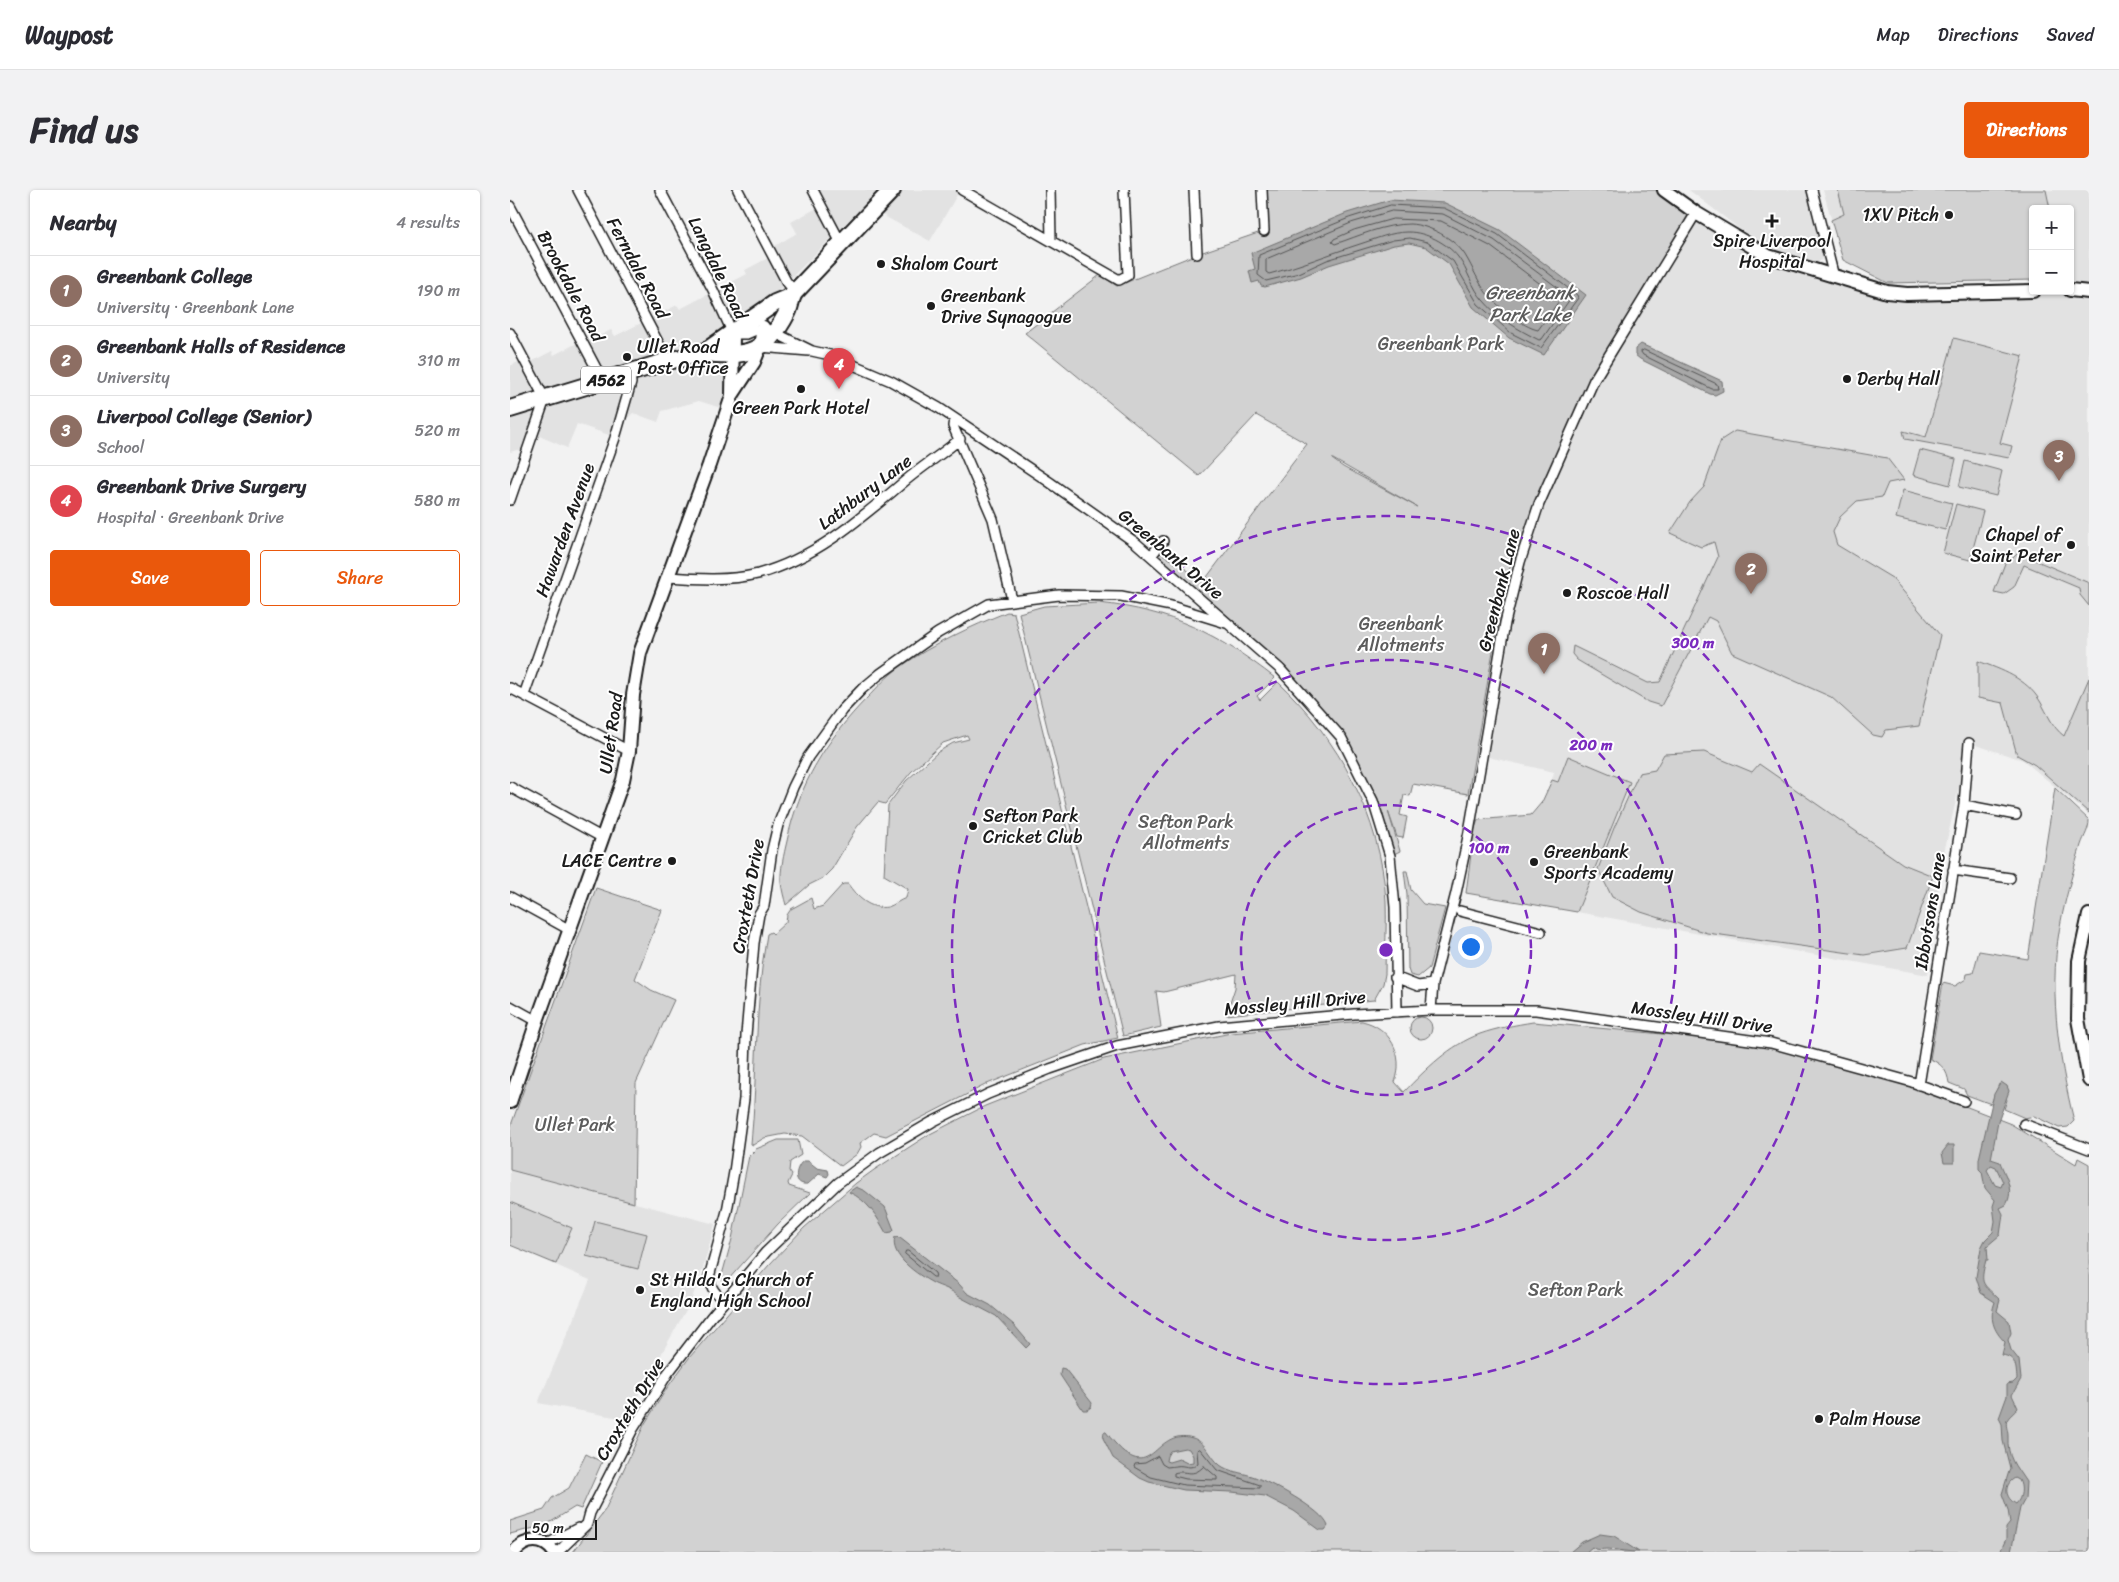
<!DOCTYPE html>
<html lang="en">
<head>
<meta charset="utf-8">
<style>
  :root { --surface:#fff; --page:#f2f2f3; --text:#2b2b33; --muted:#7c7c81; --line:#e1e1e2; --accent:#ea580c }
  body { margin:0; font-family:Sriracha,sans-serif; background:var(--page); color:var(--text) }
  .controls { position:absolute; right:15px; top:15px; display:grid; overflow:hidden; border-radius:5px; box-shadow:0 1px 4px #0004 }
  .controls button { width:45px; height:45px; display:grid; place-items:center; padding:0; border:0; border-bottom:1px solid var(--line); background:var(--surface); color:var(--text); font:25px sans-serif }
  .scale { position:absolute; left:15px; bottom:12px; width:72px; box-sizing:border-box; padding-left:5px; border:2px solid #1c1c1c; border-top:0; font-size:14px; line-height:18px; white-space:nowrap; color:#1c1c1c; -webkit-text-stroke:4px #fff; paint-order:stroke }
  .you { position:absolute; left:960px; top:756px; width:18px; height:18px; margin:-12px; border:4px solid #fff; border-radius:50%; background:#1a73e8; box-shadow:0 0 0 8px #1a73e833 }
  .badge { display:grid; place-items:center; width:32px; height:32px; border-radius:50%; background:var(--accent); color:#fff; font-size:16px; font-weight:700 }
  .pin { position:absolute; translate:-50% -41px; filter:drop-shadow(0 1px 2px #0008) }
  .pin::after { content:''; position:absolute; top:26px; width:18px; height:15px; background:inherit; clip-path:polygon(0 0,100% 0,50% 100%) }
  .list { margin:0; padding:0; list-style:none }
  h2 { display:flex; justify-content:space-between; align-items:center; height:65px; margin:0; padding:0 20px; font-size:21px }
  h2 small { font-size:16px; font-weight:400; color:var(--muted) }
  .list li { display:grid; grid-template-columns:32px 1fr auto; gap:15px; align-items:center; box-sizing:border-box; height:70px; padding:0 20px; border-top:1px solid var(--line) }
  .list b { display:block; font-size:19px; white-space:nowrap }
  .list p { margin:0; font-size:16px; white-space:nowrap; color:var(--muted) }
  .list em { font-size:16px; font-style:normal; color:var(--muted) }
  .actions { display:flex; gap:10px; padding:15px 20px }
  .actions a { flex:1; padding:11px 0; border:1px solid var(--accent); border-radius:5px; text-align:center; font-size:18px; color:var(--accent) }
  .actions .main { background:var(--accent); color:#fff }
  .map { position:relative; flex:none; width:1579px; height:1362px; overflow:hidden; border-radius:5px }
  header { display:flex; align-items:center; gap:30px; box-sizing:border-box; height:70px; padding:0 25px; background:var(--surface); border-bottom:1px solid var(--line) }
  header strong { font-size:24px }
  nav { display:flex; gap:28px; margin-inline-start:auto; font-size:18px }
  .intro { display:flex; align-items:center; justify-content:space-between; box-sizing:border-box; height:120px; padding:0 30px }
  h1 { margin:0; font-size:35px }
  .button { padding:12px 22px; border-radius:5px; background:var(--accent); color:#fff; font-size:18px; font-weight:700 }
  main { display:flex; gap:30px; padding:0 30px }
  aside { flex:1; background:var(--surface); border-radius:5px; box-shadow:0 1px 4px #0004 }
  .map>svg:first-child { display:block }
  .built { fill:#e2e2e2 }
  .green { fill:#d2d2d2; stroke:#777; fill-rule:evenodd }
  .water { fill:#a8a8a8; stroke:#707070; fill-rule:evenodd }
  .lines { fill:none; stroke-linecap:round; stroke-linejoin:round }
  .shore { stroke:#545454; stroke-width:1 }
  .street-casing { stroke:#1c1c1c; stroke-width:12 }
  .secondary-casing { stroke:#1c1c1c; stroke-width:16 }
  .highway-casing { stroke:#1c1c1c; stroke-width:20 }
  .street { stroke:#fff; stroke-width:9 }
  .secondary { stroke:#fff; stroke-width:12 }
  .highway { stroke:#fff; stroke-width:16 }
  .ring { fill:none; stroke:#7b2cbf; stroke-width:2.5; stroke-dasharray:9 6 }
  .poi-dot { fill:#1c1c1c; stroke:#fff; stroke-width:2 }
  .labels { text-anchor:middle; dominant-baseline:central; stroke-width:4; stroke-linejoin:round; paint-order:stroke }
  .shield { fill:#fff; stroke:#606060; stroke-width:1 }
  .shield-label { font-size:16px; font-weight:bold; fill:#1c1c1c }
  .poi-label { font-size:18px; fill:#1c1c1c; stroke:#fff; text-anchor:start }
  .street-label { font-size:18px; fill:#1c1c1c; stroke:#fff }
  .park-label { font-size:18px; fill:#5c5c5c; stroke:#fff }
  .water-label { font-size:19px; font-style:italic; fill:#5b5b5b; stroke:#fff }
  .centre { fill:#7b2cbf; stroke:#fff; stroke-width:2.5 }
  .ring-label { font-size:15px; text-anchor:middle; font-weight:bold; fill:#7b2cbf; stroke:#fff; stroke-width:4; stroke-linejoin:round; paint-order:stroke }
</style>
</head>
<body>
<header>
<strong>Waypost</strong>
<nav><a>Map</a><a>Directions</a><a>Saved</a></nav>
</header>
<div class="intro"><h1>Find us</h1><a class="button">Directions</a></div>
<main>
<aside>
<h2>Nearby<small>4 results</small></h2>
<ul class="list">
<li><span class="badge" style="background:#8d6e63">1</span><div><b>Greenbank College</b><p>University · Greenbank Lane</p></div><em>190 m</em></li>
<li><span class="badge" style="background:#8d6e63">2</span><div><b>Greenbank Halls of Residence</b><p>University</p></div><em>310 m</em></li>
<li><span class="badge" style="background:#8d6e63">3</span><div><b>Liverpool College (Senior)</b><p>School</p></div><em>520 m</em></li>
<li><span class="badge" style="background:#e0444e">4</span><div><b>Greenbank Drive Surgery</b><p>Hospital · Greenbank Drive</p></div><em>580 m</em></li>
</ul>
<div class="actions"><a class="main">Save</a><a>Share</a></div>
</aside>
<div class="map">
<svg width="1579" height="1362" viewBox="0 0 1579 1362">
  <rect width="100%" height="100%" fill="#f2f2f2"/>
  <filter id="ink" filterUnits="userSpaceOnUse"><feTurbulence type="fractalNoise" baseFrequency=".02" numOctaves="2"/><feDisplacementMap in="SourceGraphic" scale="10" xChannelSelector="R" yChannelSelector="G"/><feConvolveMatrix kernelMatrix="1 2 1 2 8 2 1 2 1" color-interpolation-filters="sRGB"/></filter>
  <g filter="url(#ink)">
    <path class="built" d="M308,0h142l-30,51 -66,-36 -82,82 -41,32 -16,29 -2,23 4,11 -6,26 -22,-7 -37,10 -4,11 -25,-9 -24,22 -32,-11 -10,24 -30,-13 -15,16 -5,-1 -7,2v-86l8,-4 11,1 23,-12 2,4 25,-13h8l24,-12 4,6 62,-31 3,4 67,-35 -2,-4 23,-12 5,-11 24,-14 -6,-11 26,-14z
      M1179,0h119l16,61 -1,8 -6,4 -17,-2 -22,-10 -37,-21z
      M1313,0h266v625l-66,-55 -54,-17 -28,123 -13,109 -351,-63 53,-130 -61,-25 -11,25 -6,-2 2,-8 -66,-15 22,-124 -5,-10 15,-61 74,-182 102,-167 72,43 119,36 183,-1v-82h-37v71l-145,3 -45,-23z
      M0,980l205,54 -12,44 -12,33 -66,118 -87,-16 52,-123 -80,-35z"/>
    <path class="green" d="M752,0h402l32,23 -102,167 -74,182 -8,-6 1,5 -7,16 -38,217 -55,-10 -3,12 -6,-1 -4,20 7,2 -4,21 -6,-1 -9,-26 12,40 -10,5 -17,-55 -32,-64 -38,-43 -152,-138 5,-6 48,31 103,-137 -51,-29 -57,61 -174,-143 75,-58 17,11 80,-32 67,-23zM822,269h1l84,48 -74,-40z
      M1328,0h208l4,19h-17v71l-145,3 -45,-23 -12,-40 13,-6z
      M1444,148l69,18 -23,87 12,3 -3,12 -104,-19 -2,-8 23,6z
      M1225,241l152,27 17,22 -16,3 -6,14 -25,4 -17,16 -7,15 4,13 55,33 48,57 -21,91 -33,4 -4,7 -9,-2 -42,-38 -99,-44 -16,-32 -8,-4 -47,89 -13,-4 -71,-42 -5,-6 1,-8 75,37 12,-1 58,-125 -4,-15 -13,5 -31,-14 20,-31 14,-15 17,-47z
      M1410,260l36,9 -6,26 -37,-10z
      M1455,271l37,10 -6,25 -37,-9z
      M1393,300l49,13 -7,27 -49,-12z
      M1446,314l27,7 -13,49 -27,-7z
      M1508,363l71,30v23l-9,-11 -1,-7 -55,-23 -10,22 -10,7 -10,-2 13,-34h6z
      M589,413c73,8 118,30 176,75l-18,18 3,4 18,-18c61,57 103,135 108,219 1,24 -1,49 -1,73l-2,10 -9,16 -148,15 9,-27 1,-14 -72,18 -8,-1 5,36 -38,9 -104,-423 25,-7z
      M497,422l7,1 104,425 -33,7 -98,39 -101,52 -12,-3 -14,10 1,4 -4,7 -16,12 -39,-30 -17,-2 -21,4 -11,7 -2,-1c7,-70 3,-140 16,-210l4,-2 2,2 13,-12 1,-7 4,-6 20,-11 3,11 9,-3 20,-22h5c9,13 22,26 40,23 6,-2 12,-7 18,-9l2,-9 -24,-14 4,-70 18,-24 32,-29 15,-9 16,-4 -2,-4 -24,8 -32,29 -26,32 -7,-2 -21,25 -25,42 -9,9 -14,7 -23,20c-2,-7 -4,-15 -5,-22 -1,-13 3,-29 6,-42 12,-57 39,-101 80,-143 10,-10 20,-22 33,-31 33,-23 70,-40 107,-55z
      M1468,471c24,9 48,17 62,40 8,13 12,26 24,35l25,-58v135l-54,-48 -18,-10 -14,-52 -25,-5z
      M1194,562l48,20 7,-8 144,100 30,12 -26,72 -43,7 -157,-22 -66,-21 -29,-15 -14,-28 16,-41 25,-55 16,-3 9,-16z
      M1058,566l62,26 -53,130 -111,-19 8,-62 4,-11 53,-5 11,-13 10,-22 6,2z
      M1545,598l34,32c0,10 -5,16 -8,25 -7,23 -14,47 -19,71 -15,68 -4,139 12,205l-6,6 -9,1 -25,-12 -9,2 -21,-9 3,-9 -8,-16 -8,20 -24,-9 -3,-6 -15,-6c-2,-13 -7,-19 -19,-24l13,-76 12,3 11,-7 1,-5 6,-1 6,-22 49,8z
      M894,681h3l4,19 12,14 22,4 -16,60 -11,9 -8,-2 -2,-6 -1,-75z
      M86,698l66,22 -27,69 16,11 23,10 -38,83 -2,120 -124,-33v-42z
      M900 838a11 11 0 1 1 22 0a11 11 0 1 1-22 0Z
      M852,831c28,6 43,34 33,61l9,10c22,-23 46,-47 76,-58 17,-6 35,-9 53,-12l226,21 141,39 52,19 59,23 65,40 2,-6 11,6v388h-1516l32,-42 39,-85 23,-37 22,-30 80,-93 35,-37 52,-45 18,-13 54,-35 57,-29 119,-47 127,-26z
      M268,950h20l3,15 -11,7 -1,9 3,4 -4,8 1,3 21,7 -32,31 -51,57h-4l-1,-6 10,-36 17,-83 7,-7z
      M0,1012l62,26 -16,36 -46,-19z
      M85,1031l52,13 -9,35 -52,-13z
      M76,1264l16,8 -21,47 -6,-2 -29,18 -36,9v-13l34,-11 8,-12 17,-10z"/>
    <path class="water" d="M880,10l55,3 55,27 86,65 -42,60 -35,-17 -36,-31 -24,-43 -23,-17 -17,-4 -15,2 -65,20 -28,12 -36,10 -4,-1 -2,-5 -7,2 -3,-12 6,-2 -4,-16 96,-40z
      M1131,154l81,37 1,10 -8,4 -5,-1 -70,-35 -5,-4v-6z
      M1491,892l6,4 2,5 -11,31 -7,37 9,3c5,14 15,27 6,43l-6,3 3,6 -3,21 -13,11 1,14h-2c-7,26 -3,23 14,40l-3,11 12,10 2,12 -3,7 3,10 8,10 2,19 -9,16 6,13c-3,4 -9,8 -11,12 -2,5 1,10 1,16 -1,22 7,29 18,46l-1,17 -5,9 -9,44h-11l6,-13v-11l4,-5 -2,-13 -6,-16 8,-26 -7,-27 -1,-17 -3,-6 8,-22v-12l6,-1 4,-4c-1,-13 -1,-22 -15,-24l3,-13c-12,-12 -16,-24 -10,-40l-14,-9 -5,-16 5,-29 4,-8 8,-8 2,-11 -2,-15 2,-6 -10,-12 -3,-16 -3,-3v-10l15,-65zM1481,975l5,2 7,15 -2,5 -6,-2 -8,-15zM1505,1288l4,2c4,7 3,18 -3,24 -11,-6 -13,-19 -1,-26z
      M1438,955h6v18h-10l-2,-10z
      M293,971h5l9,7 11,2 1,4 -2,3 -8,-3 -11,10c-15,2 -14,-15 -5,-23z
      M346,997l9,4 20,16 9,23 -2,2 -6,1c-10,-18 -18,-32 -37,-41z
      M385,1047l5,1 59,46 8,9 23,12 24,20 16,19 -4,4 -30,-32 -38,-20c-7,-7 -17,-9 -25,-13 -15,-8 -44,-27 -38,-46z
      M551,1178l4,1 27,34 -1,4 -4,3h-4l-23,-35z
      M594,1242h2c46,61 45,-2 83,5 17,3 20,19 31,28 7,6 23,8 32,11 18,6 70,33 76,50l-3,4h-5l-26,-19 -29,-15 -33,-4 -48,-2 -35,-8 -9,-4 -27,-20 -10,-20zM675,1258l4,1 4,7v6l-6,1 -8,-4 -10,3 -3,-1 1,-5 3,-5z
      M1090,1344l14,2 25,16c-11,0 -20,-2 -31,-3 -7,0 -10,2 -16,-2l-6,5h-16l12,-10z"/>
    <g class="lines">
      <path class="shore" d="M881,15l53,3 53,26 80,61 1,3 -37,50 -30,-15 -33,-29 -25,-43 -26,-19 -17,-4 -17,2 -66,20 -28,13 -33,8 -8,-6 1,-20 90,-37z
        M882,21l51,3 51,26 75,56 1,3 -28,40 -3,1c-20,-10 -41,-22 -56,-40 -11,-12 -15,-30 -25,-43 -11,-14 -32,-25 -50,-25 -17,0 -32,7 -48,12 -31,10 -60,22 -91,30l-3,-2v-13l85,-36z
        M883,29l48,2 49,25 69,52v3l-21,29c-15,-3 -39,-23 -50,-35 -9,-11 -15,-27 -23,-40 -11,-17 -36,-30 -55,-31 -26,0 -51,12 -75,20l-3,-2 2,-3 20,-9z
        M1134,160l73,34 1,5h-6l-69,-34 -2,-3z
        M396,1061h2l27,22 1,4h-3l-28,-23z
        M690,1259l17,21 43,15v3l-76,-3 -33,-8 -17,-10 1,-3 10,-1 13,-7 4,8 5,3c3,0 6,-1 9,-1 9,-2 14,5 22,-3l-1,-12z
        M694,1276l13,11v3l-31,-1 -12,-3v-3c12,-4 18,6 30,-7z"/>
      <g class="street-casing">
        <path id="street" d="M68,0l90,171
          M150,0l53,100 20,44h14l16,-7 49,24 18,4 61,26 48,27 109,73 88,62 144,126 61,68 32,64 17,55 5,51 2,105
          M228,0l48,91 9,11
          M303,0l28,53
          M452,0l157,90 9,-5 -4,-85
          M540,0l1,51
          M684,0l3,64
          M752,0l2,41
          M1302,0l22,87
          M0,16l93,175
          M0,143l35,66 -35,101
          M250,157l49,4
          M444,229l-1,7 40,93 19,81
          M641,366l12,-15
          M157,387c31,2 62,4 91,-3 58,-16 103,-56 147,-93 18,-15 37,-27 55,-42
          M0,498l119,63
          M14,505l91,-257 16,-55 -1,-9
          M0,597l93,51
          M1454,615l52,10
          M1443,680l57,8
          M0,707l60,33
          M950,721l81,21
          M885,787l23,9 15,-2
          M0,816l27,15
          M921,820l2,-26 23,-91 13,-61 36,-209 15,-61 19,-58 55,-124 102,-167
          M1409,895l45,-280 5,-62
          M1514,934l65,25
          M215,1110c-10,-5 -14,-12 -16,-23l18,-66 7,-39 10,-73 2,-64 8,-92 5,-29 5,-8 8,-56 6,-25 15,-38 15,-30 34,-47 20,-21 18,-15 58,-41 51,-29 70,-9 62,1 50,10 55,17
          M37,1354l31,-16
          M48,1362l29,-28 3,-11 43,-84 35,-56 43,-56 55,-65 72,-69 41,-30 53,-31 56,-28 62,-25 67,-23 102,-20 135,-12 77,-4h105l235,33 141,39 52,19"/>
      </g>
      <g class="secondary-casing">
        <path id="secondary" d="M1154,0l32,23 72,43 119,36 20,2 126,-3
          M1560,100l19,2
          M223,204l21,-32 6,-15 3,-20
          M1579,725l-10,46 -1,58 11,61
          M0,912l27,-81 86,-241 6,-29 4,-56 7,-42 69,-188 23,-69 1,-62
          M4,1362c12,-14 29,-15 40,0"/>
      </g>
      <g class="highway-casing">
        <path id="highway" d="M193,163c43,4 63,1 84,-40 4,-7 3,-15 8,-21l97,-102
          M0,219l158,-48 35,-8 72,-50 17,-7"/>
      </g>
      <use href="#street" class="street"/>
      <use href="#secondary" class="secondary"/>
      <use href="#highway" class="highway"/>
    </g>
  </g>
  <g class="ring">
    <circle cx="876" cy="760" r="145"/>
    <circle cx="876" cy="760" r="290"/>
    <circle cx="876" cy="760" r="434"/>
  </g>
  <g class="poi-dot">
    <circle cx="1439" cy="25" r="5"/>
    <path d="M1259.5 23.5h5v5h5v5h-5v5h-5v-5h-5v-5h5z"/>
    <circle cx="371" cy="74" r="5"/>
    <circle cx="421" cy="116" r="5"/>
    <circle cx="117" cy="167" r="5"/>
    <circle cx="1337" cy="189" r="5"/>
    <circle cx="291" cy="199" r="5"/>
    <circle cx="1561" cy="355" r="5"/>
    <circle cx="1057" cy="403" r="5"/>
    <circle cx="463" cy="636" r="5"/>
    <circle cx="162" cy="671" r="5"/>
    <circle cx="1024" cy="672" r="5"/>
    <circle cx="130" cy="1100" r="5"/>
    <circle cx="1309" cy="1229" r="5"/>
  </g>
  <g class="labels">
    <rect class="shield" x="71" y="176.5" width="50" height="27" rx="4"/>
    <g class="shield-label">
      <text x="96" y="190">A562</text>
    </g>
    <g class="poi-label">
      <text x="1429" y="25" text-anchor="end">1XV Pitch</text>
      <text x="1262" y="51" text-anchor="middle">Spire Liverpool<tspan x="1262" dy="21">Hospital</tspan></text>
      <text x="381" y="74">Shalom Court</text>
      <text x="431" y="106">Greenbank<tspan x="431" dy="21">Drive Synagogue</tspan></text>
      <text x="127" y="157">Ullet Road<tspan x="127" dy="21">Post Office</tspan></text>
      <text x="1347" y="189">Derby Hall</text>
      <text x="291" y="218" text-anchor="middle">Green Park Hotel</text>
      <text x="1551" y="345" text-anchor="end">Chapel of<tspan x="1551" dy="21">Saint Peter</tspan></text>
      <text x="1067" y="403">Roscoe Hall</text>
      <text x="473" y="626">Sefton Park<tspan x="473" dy="21">Cricket Club</tspan></text>
      <text x="1034" y="662">Greenbank<tspan x="1034" dy="21">Sports Academy</tspan></text>
      <text x="152" y="671" text-anchor="end">LACE Centre</text>
      <text x="140" y="1090">St Hilda's Church of<tspan x="140" dy="21">England High School</tspan></text>
      <text x="1319" y="1229">Palm House</text>
    </g>
    <g class="street-label">
      <text transform="translate(128 78) rotate(62)">Ferndale Road</text>
      <text transform="translate(208 78) rotate(64)">Langdale Road</text>
      <text transform="translate(61 96) rotate(62)">Brookdale Road</text>
      <text transform="translate(355 302) rotate(-37)">Lathbury Lane</text>
      <text transform="translate(55 340) rotate(-70)">Hawarden Avenue</text>
      <text transform="translate(661 364) rotate(40)">Greenbank Drive</text>
      <text transform="translate(989 400) rotate(-76)">Greenbank Lane</text>
      <text transform="translate(101 543) rotate(-82)">Ullet Road</text>
      <text transform="translate(238 706) rotate(-80)">Croxteth Drive</text>
      <text transform="translate(1420 721) rotate(-81)">Ibbotsons Lane</text>
      <text transform="translate(785 813) rotate(-5)">Mossley Hill Drive</text>
      <text transform="translate(1192 827) rotate(8)">Mossley Hill Drive</text>
      <text transform="translate(120 1219) rotate(-59)">Croxteth Drive</text>
    </g>
    <g class="park-label">
      <text x="931" y="154">Greenbank Park</text>
      <text x="891" y="434">Greenbank<tspan x="891" dy="21">Allotments</tspan></text>
      <text x="676" y="632">Sefton Park<tspan x="676" dy="21">Allotments</tspan></text>
      <text x="65" y="935">Ullet Park</text>
      <text x="1066" y="1100">Sefton Park</text>
    </g>
    <g class="water-label">
      <text x="1020" y="102">Greenbank<tspan x="1020" dy="22">Park Lake</tspan></text>
    </g>
  </g>
  <circle cx="876" cy="760" r="8" class="centre"/>
  <g class="ring-label">
    <text x="1183" y="458">300 m</text>
    <text x="1081" y="560">200 m</text>
    <text x="979" y="663">100 m</text>
  </g>
</svg>
<div class="controls">
<button>+</button>
<button>−</button>
</div>
<div class="scale">50 m</div>
<div class="you"></div>
<div class="pin badge" style="left:1034px;top:484px;background:#8d6e63">1</div>
<div class="pin badge" style="left:1241px;top:404px;background:#8d6e63">2</div>
<div class="pin badge" style="left:1549px;top:291px;background:#8d6e63">3</div>
<div class="pin badge" style="left:329px;top:199px;background:#e0444e">4</div>
</div>
</main>
</body>
</html>
